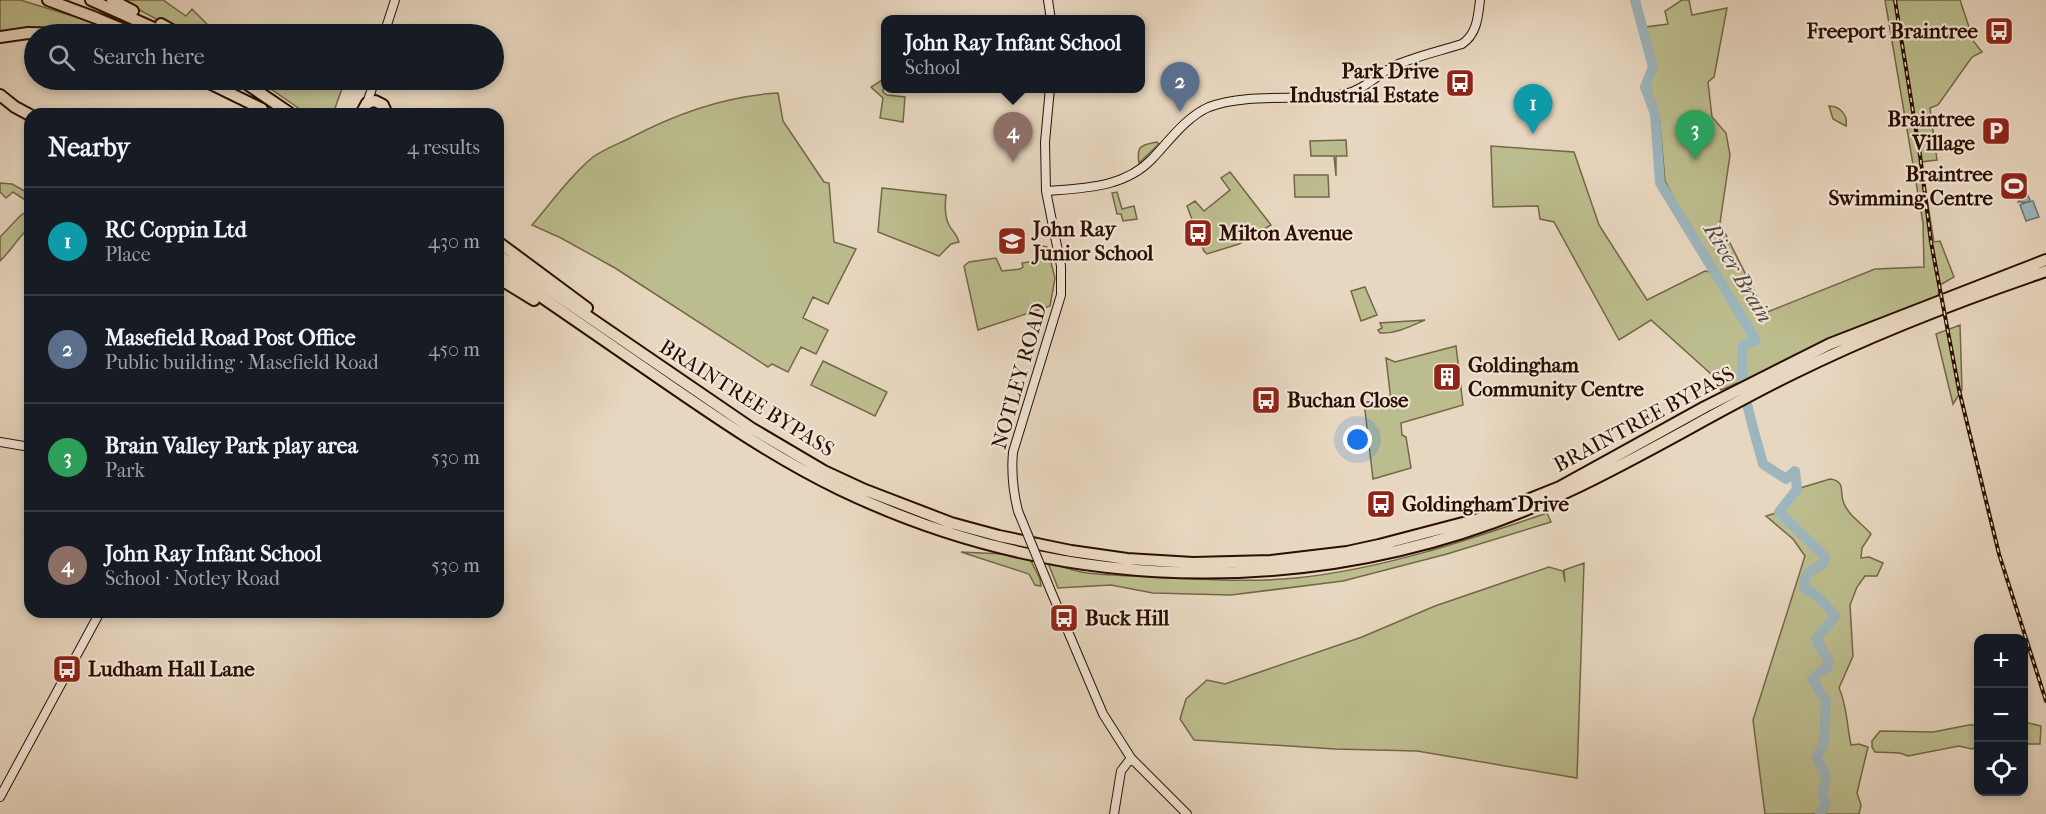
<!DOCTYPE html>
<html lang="en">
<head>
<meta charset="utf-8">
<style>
  :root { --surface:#171b24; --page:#20242c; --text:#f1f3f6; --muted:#9ea1a6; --line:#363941; --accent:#ea580c }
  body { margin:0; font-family:"IM FELL French Canon",serif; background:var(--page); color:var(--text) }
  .controls { position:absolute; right:18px; bottom:18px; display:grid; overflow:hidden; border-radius:12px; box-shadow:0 3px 9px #0003 }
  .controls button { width:54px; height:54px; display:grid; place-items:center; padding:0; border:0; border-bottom:2px solid var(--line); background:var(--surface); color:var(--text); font:30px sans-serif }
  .you { position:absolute; left:1358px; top:440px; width:21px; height:21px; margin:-15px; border:4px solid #fff; border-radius:50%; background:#1a73e8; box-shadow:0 0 0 9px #1a73e833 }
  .badge { display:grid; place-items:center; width:39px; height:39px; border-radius:50%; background:var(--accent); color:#fff; font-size:20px; font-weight:700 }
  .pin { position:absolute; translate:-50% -50px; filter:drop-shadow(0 2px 3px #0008) }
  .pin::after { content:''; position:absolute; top:32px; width:21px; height:18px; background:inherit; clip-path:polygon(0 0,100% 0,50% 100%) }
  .popup { position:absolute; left:881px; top:15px; width:264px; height:78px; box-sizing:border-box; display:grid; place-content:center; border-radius:12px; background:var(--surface); filter:drop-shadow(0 2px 4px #0005); font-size:20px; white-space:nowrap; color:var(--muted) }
  .popup b { font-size:22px; color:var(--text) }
  .popup::after { content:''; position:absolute; left:50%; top:100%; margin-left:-12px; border:12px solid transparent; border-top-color:var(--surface) }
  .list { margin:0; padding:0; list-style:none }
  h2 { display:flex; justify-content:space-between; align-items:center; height:78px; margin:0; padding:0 24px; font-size:26px }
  h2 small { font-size:20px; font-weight:400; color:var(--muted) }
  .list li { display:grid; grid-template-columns:39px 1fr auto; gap:18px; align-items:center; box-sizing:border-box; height:108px; padding:0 24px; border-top:2px solid var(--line) }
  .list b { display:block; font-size:22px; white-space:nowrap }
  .list p { margin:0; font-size:20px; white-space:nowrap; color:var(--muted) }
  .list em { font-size:20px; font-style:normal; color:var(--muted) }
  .icon { flex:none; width:33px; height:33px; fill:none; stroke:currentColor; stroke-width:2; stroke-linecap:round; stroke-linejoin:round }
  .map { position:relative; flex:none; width:2046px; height:814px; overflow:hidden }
  .search { position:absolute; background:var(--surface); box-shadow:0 3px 9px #0003; left:24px; top:24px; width:480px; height:66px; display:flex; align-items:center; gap:15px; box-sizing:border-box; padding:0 21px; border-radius:33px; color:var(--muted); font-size:22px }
  .panel { position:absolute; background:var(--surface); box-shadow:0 3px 9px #0003; left:24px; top:108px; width:480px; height:510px; border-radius:18px }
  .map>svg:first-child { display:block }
  .green { fill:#bcbd8e; stroke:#746647; stroke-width:1.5 }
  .water { fill:#9db6be; stroke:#6f7372; stroke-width:1.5 }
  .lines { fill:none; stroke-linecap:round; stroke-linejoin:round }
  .river { stroke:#9db6be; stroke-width:10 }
  .secondary-casing { stroke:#2b0e00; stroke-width:10 }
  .highway-casing { stroke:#2b0e00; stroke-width:14 }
  .secondary { stroke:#f0e5d6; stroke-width:8 }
  .highway { stroke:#e8d7c0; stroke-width:10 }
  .rail-casing { stroke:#2b0e00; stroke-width:4 }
  .rail { stroke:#f0e5d6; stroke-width:1.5; stroke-dasharray:4.5; stroke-linecap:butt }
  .secondary-bridge-casing { stroke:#2b0e00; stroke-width:10; stroke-linecap:butt }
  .secondary-bridge { stroke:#f0e5d6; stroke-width:8 }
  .labels { text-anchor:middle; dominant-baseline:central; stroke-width:4.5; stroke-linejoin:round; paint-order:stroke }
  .poi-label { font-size:21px; font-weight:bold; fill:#2b0e00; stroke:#f0e5d6; text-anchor:start }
  .street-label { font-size:21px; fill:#2b0e00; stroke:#f0e5d6 }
  .water-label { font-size:22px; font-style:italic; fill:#534942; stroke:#f0e5d6 }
</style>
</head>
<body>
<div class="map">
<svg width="2046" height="814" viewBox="0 0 2046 814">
  <rect width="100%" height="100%" fill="#e8d7c0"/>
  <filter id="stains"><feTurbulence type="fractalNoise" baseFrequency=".00333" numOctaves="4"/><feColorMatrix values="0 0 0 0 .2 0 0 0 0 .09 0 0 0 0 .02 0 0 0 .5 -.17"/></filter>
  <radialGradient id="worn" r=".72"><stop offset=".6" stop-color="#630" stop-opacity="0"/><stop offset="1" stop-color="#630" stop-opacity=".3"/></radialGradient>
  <path class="green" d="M0,0h20l92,28 13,6h-35l-52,-5 -38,4z
    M121,0h42l23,16 6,-7 23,23 6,2h-37z
    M1682,0h7l3,15 35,-7 -13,69 -6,5 4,35 14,16 4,22 -10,68 45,90 110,-44 49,-2 -1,-44 -38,-223h75l14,42 8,10 -10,5 -34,48 -8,3 7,52 -16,2 13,80 6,-1 14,36 -14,8 -2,11 -217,94 -10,-16 -60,-54 -32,20 -65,-118 -14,-3 -2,-13 -45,1 -2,-61 83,6 25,73 48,75 58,-29 15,3 -36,-56 -19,-37 -6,-66 -10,-29 6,-19 -9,-40 22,-3 -3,-13z
    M258,80h87l-12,34h-26z
    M882,80h2l-1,12 4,3 18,2 -2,25 -23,-4 3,-20 -12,-11z
    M778,93l5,28 41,61 5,1 5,59 22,7 -28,55 -15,-7 -10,21 25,12 -12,24 -15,-7 -13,25 -16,-8 -4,3 -153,-99 -54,-30 -29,-13c19,-22 38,-49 61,-68 11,-8 25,-13 37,-19 47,-25 95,-42 148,-45z
    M1829,106c11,0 19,9 17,20l-13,-7z
    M1346,140l1,16h-11v20l-2,-20h-23l-1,-15z
    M1157,142l2,2 -20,19c-3,-18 3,-18 18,-21z
    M1230,172l41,53 -32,19 -32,10 -3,-3 -17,-45 8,-5 9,10 26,-21 -9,-12z
    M1294,175h34l1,22h-34z
    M0,183l12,1 18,10v9l-17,-11 -7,6 -6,-6z
    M882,188l64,7c-1,9 -2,21 3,30 4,8 7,7 10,17l-8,2 -12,12 -61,-24z
    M1117,192l5,17 12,-3 3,13 -14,2 -2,-7h-4l-5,-21z
    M30,209v18c-12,10 -19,24 -30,34v-24l20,-21z
    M1037,245l10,2 8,31 -5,28 -72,24 -14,-64 5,-4 27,-4 6,13 18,-2 3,-2 -1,-4 13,-2z
    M1365,287l12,28 -16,6 -10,-30z
    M1425,320c-14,6 -29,14 -45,13l-2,-3 4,-2 -2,-5z
    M1960,325l2,65 -9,14 -17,-70z
    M1456,346l7,59 -62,18 1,12 4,2 5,31 -38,11 -9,-77 27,-1 -5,-43 9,4z
    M823,361l64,31 -12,24 -64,-31z
    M1830,479c15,2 10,11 13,22 5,15 18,21 28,33l-9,14 -1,10 8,-1 14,6 -6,13h-12l-8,11 -7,18 3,51 -14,32c8,17 8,39 12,57l8,-1 9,3 -11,46 4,12 -2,9h-94l-12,-94 52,-164 -12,-17 -27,-23 13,-4 18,-23z
    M1547,513l4,9 -104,32 -104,27 -112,14 -78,-2 -42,-8 -53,3 -10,-25c13,3 26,8 39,10 29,3 58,4 87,5 40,2 82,4 122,0 87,-9 169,-37 251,-65z
    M961,552l42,2 27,5 10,20 1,7 -6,-1 -6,-11z
    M1584,563l-7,215 -160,-27 -82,-2 -141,-9 -14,-21 6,-20 21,-19 18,4 137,-47 73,-31 114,-39 14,4 2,11 -1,-12z
    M2024,722l17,4 -1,18h-16z
    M1969,725h9v21l-6,3 -13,-3 -51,10 -8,-3 -25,-1 -3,-5v-6l8,-10 53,1z"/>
  <path class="water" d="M2022,183l8,17 -2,2 5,-1 6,16 -13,4 -6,-16 7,-3h-9l3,-5 6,-2 -2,-3 -11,4 -2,-9z"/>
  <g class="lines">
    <path class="river" d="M1635,0l18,67 -8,20 10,27 5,69 96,157 -13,5c-5,40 10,81 20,119l23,15 9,-8 2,18 -18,23 46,45 -2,7c-12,6 -20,10 -19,24 14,7 22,16 31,29l-19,22 13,23 -2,5 -15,12 14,22 -2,43 -8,14c12,17 12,18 6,37l4,9 -6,10"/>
    <g class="secondary-casing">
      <path id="secondary" d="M1048,0l3,20
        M384,34l11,-34
        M367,103l8,-23
        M1046,191c38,-3 78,-3 106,-32 17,-18 34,-42 57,-52 40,-15 93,-5 136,-13 19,-4 34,-21 51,-29 21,-9 44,-14 66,-21 15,-10 16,-27 18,-44
        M0,442l30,5
        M1018,511c-5,-20 -7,-37 -5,-59l48,-157v-29l-15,-75 -1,-49 5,-54
        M1050,589l53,125 28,44 56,56
        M0,797l100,-185
        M1114,814l7,-43 10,-13"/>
    </g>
    <g class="highway-casing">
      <path id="highway" d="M48,0l48,18 38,16
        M91,0l76,34
        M112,0l21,11
        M161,24l18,10
        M0,37l28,-4 43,1
        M203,80l59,29
        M241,80l50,34
        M0,95l15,12 15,8
        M361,114l6,-11 8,-2 8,4 4,9
        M498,242l89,66
        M498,255l253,173 73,43 41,19 86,33 48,13 72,15 56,8 66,4 78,-2 76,-9 32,-7 103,-27 78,-31 145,-80 125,-63 216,-84
        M498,267c54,37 107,74 161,111 58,40 116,80 180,111 231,111 498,111 730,2 77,-36 149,-81 225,-118 81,-40 167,-73 252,-102
        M498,278l36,22"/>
    </g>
    <use href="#secondary" class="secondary"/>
    <use href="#highway" class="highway"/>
    <g class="rail-casing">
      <path id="rail" d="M1895,0l25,155 11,87 28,148 40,164 47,147"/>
    </g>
    <use href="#rail" class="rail"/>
    <g class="secondary-bridge-casing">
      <path id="secondary-bridge" d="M1018,511l32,78"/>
    </g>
    <use href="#secondary-bridge" class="secondary-bridge"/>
  </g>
  <defs>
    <g id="bus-square" transform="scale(1.5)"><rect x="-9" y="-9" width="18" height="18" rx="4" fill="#8f2418" stroke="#f0e5d6"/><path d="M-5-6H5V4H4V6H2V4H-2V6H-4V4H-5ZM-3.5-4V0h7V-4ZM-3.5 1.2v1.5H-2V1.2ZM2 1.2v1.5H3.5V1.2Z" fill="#fff"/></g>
    <g id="parking-square" transform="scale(1.5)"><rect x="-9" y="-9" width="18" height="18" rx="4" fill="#8f2418" stroke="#f0e5d6"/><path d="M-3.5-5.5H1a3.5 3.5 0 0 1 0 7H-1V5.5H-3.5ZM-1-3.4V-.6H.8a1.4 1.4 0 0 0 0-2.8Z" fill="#fff"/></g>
    <g id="stadium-square" transform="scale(1.5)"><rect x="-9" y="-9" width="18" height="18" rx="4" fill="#8f2418" stroke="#f0e5d6"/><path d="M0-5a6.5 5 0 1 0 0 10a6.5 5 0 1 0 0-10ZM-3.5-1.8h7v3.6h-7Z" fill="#fff"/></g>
    <g id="school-square" transform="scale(1.5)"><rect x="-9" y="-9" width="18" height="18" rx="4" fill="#8f2418" stroke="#f0e5d6"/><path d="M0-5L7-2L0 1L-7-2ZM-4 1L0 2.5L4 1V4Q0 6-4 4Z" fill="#fff"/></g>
    <g id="building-square" transform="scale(1.5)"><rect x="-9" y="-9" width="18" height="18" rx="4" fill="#8f2418" stroke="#f0e5d6"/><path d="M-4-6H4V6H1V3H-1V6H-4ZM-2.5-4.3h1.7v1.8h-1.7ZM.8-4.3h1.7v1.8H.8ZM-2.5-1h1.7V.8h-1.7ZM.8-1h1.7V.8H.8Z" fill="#fff"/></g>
  </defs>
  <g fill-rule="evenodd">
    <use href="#bus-square" x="1999" y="31"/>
    <use href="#bus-square" x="1460" y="83"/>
    <use href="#parking-square" x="1996" y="131"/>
    <use href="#stadium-square" x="2014" y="186"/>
    <use href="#bus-square" x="1198" y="233"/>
    <use href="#school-square" x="1012" y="241"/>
    <use href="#building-square" x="1447" y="377"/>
    <use href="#bus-square" x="1266" y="400"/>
    <use href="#bus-square" x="1381" y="504"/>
    <use href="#bus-square" x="1064" y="618"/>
    <use href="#bus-square" x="67" y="669"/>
  </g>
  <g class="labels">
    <g class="poi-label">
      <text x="1978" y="31" text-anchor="end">Freeport Braintree</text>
      <text x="1439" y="71" text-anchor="end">Park Drive<tspan x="1439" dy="24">Industrial Estate</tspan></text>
      <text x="1975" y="119" text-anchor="end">Braintree<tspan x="1975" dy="24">Village</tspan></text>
      <text x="1993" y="174" text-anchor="end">Braintree<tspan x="1993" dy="24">Swimming Centre</tspan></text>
      <text x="1033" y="229">John Ray<tspan x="1033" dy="24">Junior School</tspan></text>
      <text x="1219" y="233">Milton Avenue</text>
      <text x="1468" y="365">Goldingham<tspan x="1468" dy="24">Community Centre</tspan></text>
      <text x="1287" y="400">Buchan Close</text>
      <text x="1402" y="504">Goldingham Drive</text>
      <text x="1085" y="618">Buck Hill</text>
      <text x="88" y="669">Ludham Hall Lane</text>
    </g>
    <g class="street-label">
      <text transform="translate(1019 376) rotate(-74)">NOTLEY ROAD</text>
      <text transform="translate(747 398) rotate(32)">BRAINTREE BYPASS</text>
      <text transform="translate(1644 419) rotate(-28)">BRAINTREE BYPASS</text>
    </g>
    <g class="water-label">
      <text transform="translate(1738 273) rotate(59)">River Brain</text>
    </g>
  </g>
  <rect width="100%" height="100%" filter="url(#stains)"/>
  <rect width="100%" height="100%" fill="url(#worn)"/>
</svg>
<div class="controls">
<button>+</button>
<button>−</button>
<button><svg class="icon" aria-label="locate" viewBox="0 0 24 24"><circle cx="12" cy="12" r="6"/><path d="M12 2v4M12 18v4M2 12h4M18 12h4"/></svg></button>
</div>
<div class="you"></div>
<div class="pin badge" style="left:1533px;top:134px;background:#0f9aa8">1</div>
<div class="pin badge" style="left:1180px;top:112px;background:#5c6f8a">2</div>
<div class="pin badge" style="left:1695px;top:160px;background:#2e9e5b">3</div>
<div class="pin badge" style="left:1013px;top:162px;background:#8d6e63">4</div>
<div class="popup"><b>John Ray Infant School</b>School</div>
<div class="search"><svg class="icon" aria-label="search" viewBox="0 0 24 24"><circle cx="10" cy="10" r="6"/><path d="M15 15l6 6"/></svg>Search here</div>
<section class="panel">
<h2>Nearby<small>4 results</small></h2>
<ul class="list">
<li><span class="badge" style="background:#0f9aa8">1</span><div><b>RC Coppin Ltd</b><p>Place</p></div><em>430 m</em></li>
<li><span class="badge" style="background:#5c6f8a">2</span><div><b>Masefield Road Post Office</b><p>Public building · Masefield Road</p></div><em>450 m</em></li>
<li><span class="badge" style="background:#2e9e5b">3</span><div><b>Brain Valley Park play area</b><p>Park</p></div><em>530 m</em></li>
<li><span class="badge" style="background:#8d6e63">4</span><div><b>John Ray Infant School</b><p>School · Notley Road</p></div><em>530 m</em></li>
</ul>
</section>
</div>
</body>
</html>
